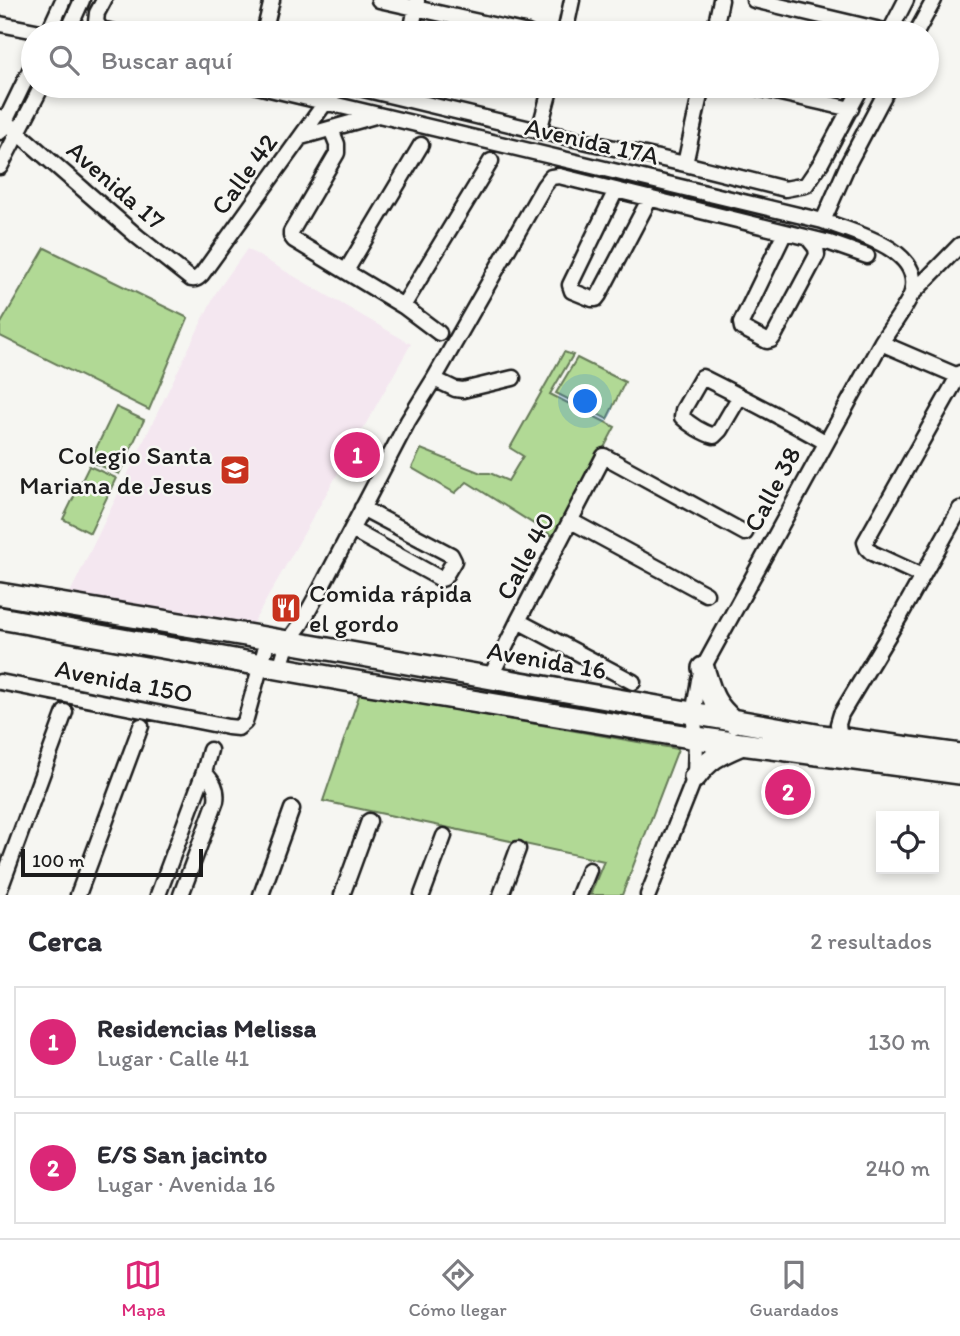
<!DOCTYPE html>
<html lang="es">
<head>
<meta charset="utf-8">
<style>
  :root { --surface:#fff; --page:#f2f2f3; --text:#2b2b33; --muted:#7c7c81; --line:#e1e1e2; --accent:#db2777 }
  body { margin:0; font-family:Itim,sans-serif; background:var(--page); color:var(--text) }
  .controls { position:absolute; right:21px; bottom:21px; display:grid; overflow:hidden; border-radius:0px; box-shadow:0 4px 10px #0003 }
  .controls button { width:63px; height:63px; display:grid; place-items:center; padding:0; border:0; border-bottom:2px solid var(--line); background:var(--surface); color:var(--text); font:35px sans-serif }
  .scale { position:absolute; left:21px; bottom:18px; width:182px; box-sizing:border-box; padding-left:7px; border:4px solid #1c1c1c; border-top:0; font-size:19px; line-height:24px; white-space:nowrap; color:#1c1c1c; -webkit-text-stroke:5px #f6f6f2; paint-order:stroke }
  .you { position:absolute; left:586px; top:402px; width:24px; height:24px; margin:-18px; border:5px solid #fff; border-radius:50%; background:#1a73e8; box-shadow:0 0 0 10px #1a73e833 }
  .badge { display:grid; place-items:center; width:46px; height:46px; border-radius:50%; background:var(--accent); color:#fff; font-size:23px; font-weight:700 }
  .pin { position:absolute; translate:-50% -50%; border:4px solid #fff; box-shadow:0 2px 7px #0006 }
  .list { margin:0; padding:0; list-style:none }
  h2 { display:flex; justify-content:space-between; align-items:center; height:91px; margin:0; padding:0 28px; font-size:30px }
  h2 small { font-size:23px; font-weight:400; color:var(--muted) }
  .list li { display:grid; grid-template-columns:46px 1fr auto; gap:21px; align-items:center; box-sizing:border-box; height:112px; margin:0 14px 14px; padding:0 14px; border:2px solid var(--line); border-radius:0px }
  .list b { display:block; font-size:26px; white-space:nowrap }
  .list p { margin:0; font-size:23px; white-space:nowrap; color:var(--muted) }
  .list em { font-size:23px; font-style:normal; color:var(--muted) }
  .icon { flex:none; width:38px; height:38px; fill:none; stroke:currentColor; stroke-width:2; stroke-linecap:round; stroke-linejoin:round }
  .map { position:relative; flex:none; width:960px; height:895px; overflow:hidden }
  .search { position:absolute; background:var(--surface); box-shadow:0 4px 10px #0003; left:21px; right:21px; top:21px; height:77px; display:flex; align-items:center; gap:18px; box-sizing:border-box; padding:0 24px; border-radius:38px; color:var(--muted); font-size:26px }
  .sheet { height:343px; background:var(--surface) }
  nav { display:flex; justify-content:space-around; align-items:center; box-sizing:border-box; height:98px; border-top:2px solid var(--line); background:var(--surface); font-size:19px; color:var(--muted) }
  nav a { display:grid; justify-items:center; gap:4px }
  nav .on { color:var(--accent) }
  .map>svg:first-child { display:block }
  .built { fill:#f4e7f0 }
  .green { fill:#b1d995; stroke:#667a58; stroke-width:2 }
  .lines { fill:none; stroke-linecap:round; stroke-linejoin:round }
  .minor-casing { stroke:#1c1c1c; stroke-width:19 }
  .highway-casing { stroke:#1c1c1c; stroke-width:26 }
  .minor { stroke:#f6f6f2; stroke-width:14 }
  .highway { stroke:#f6f6f2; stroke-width:21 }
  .labels { text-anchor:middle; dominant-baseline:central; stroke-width:5; stroke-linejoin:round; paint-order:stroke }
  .street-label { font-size:26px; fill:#1c1c1c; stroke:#f6f6f2 }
  .poi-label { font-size:26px; fill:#1c1c1c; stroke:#f6f6f2; text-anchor:end }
</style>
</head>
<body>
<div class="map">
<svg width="960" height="895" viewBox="0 0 960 895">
  <rect width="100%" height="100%" fill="#f6f6f2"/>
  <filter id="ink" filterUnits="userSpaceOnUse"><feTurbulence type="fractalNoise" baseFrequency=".0143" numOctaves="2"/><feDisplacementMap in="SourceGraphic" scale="14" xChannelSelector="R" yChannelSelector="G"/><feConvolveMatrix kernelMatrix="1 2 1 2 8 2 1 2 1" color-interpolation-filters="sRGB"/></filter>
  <g filter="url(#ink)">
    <path class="built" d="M247,249l164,95 -160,283 -182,-32 146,-301z"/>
    <path class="green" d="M45,248l143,70 -39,92 -149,-74v-11z
      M564,352l9,3 -23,39 65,33 -59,111 -89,-56 -12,11 -43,-25 9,-19 60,24h9l18,8 15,-25 -13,-8z
      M577,358l48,24 -18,37 -51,-26z
      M116,407l28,13 -25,54 -29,-13z
      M89,466l27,12 -26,55 -27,-14z
      M360,693l318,56 -56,146h-32l14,-34 -281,-60z"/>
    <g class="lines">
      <g class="minor-casing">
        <path id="minor" d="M104,0l-7,13 -1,9 5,7 17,4
          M379,0l149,33
          M754,0l135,32
          M0,24l46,9
          M48,33l15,-33
          M67,33l15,-33
          M264,33l8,-33
          M411,33l6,-32
          M565,33l7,-33
          M714,33l7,-33
          M889,33l17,-33
          M916,33l18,-33
          M257,86l566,135c29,11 101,28 89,71 -3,12 -24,39 -31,51l-178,325 -4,12 -6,35 3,23 -1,39 -47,118
          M351,86l188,45 146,33 100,25 21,-4 15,-22 41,-77
          M749,86l102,23
          M0,117l138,120 53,42c5,1 7,-1 11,-5l123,-171
          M331,129l6,15v9l-46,79v4l3,4 109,66 36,27
          M539,131l12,-45
          M0,132l33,-68
          M301,137l74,-21
          M685,164l17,-78
          M0,167l42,-81
          M616,190l-46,95 2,6 20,8h4l3,-4 51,-97
          M823,221l26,-59 40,-76
          M785,232l-44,91 1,5 25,13 4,-1 3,-4 43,-81 -1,-7 -8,-10
          M346,271l75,-126
          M912,294l48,-49
          M403,306l88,-145
          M881,343l77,33
          M434,379l21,10 8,1 50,-12
          M740,396l-20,34 -6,6c-11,-3 -24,-11 -32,-19l1,-7 19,-33c42,21 83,42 123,65
          M571,521l135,73
          M352,530l89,49 3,-1 10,-17 -3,-6 -89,-47
          M922,576l-50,-23 -5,-5 -2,-6 95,-169
          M518,621l115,61
          M280,668l8,-26 13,-18 20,-36 87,-167 26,-42 110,-193 7,-9 8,-1 271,67 37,13
          M490,678l28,-57 86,-165 141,77
          M0,682l228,45 10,1 7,-6 23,-83
          M840,739l-2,-15 3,-10 59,-98 60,-107
          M0,889l65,-177
          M78,895l63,-169
          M158,895l46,-123 6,-22
          M181,895l35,-94c2,-13 -3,-19 -12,-29
          M261,895l31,-86
          M342,895l27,-74
          M422,895l22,-59
          M501,895l17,-46
          M579,895l10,-25"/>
      </g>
      <g class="highway-casing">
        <path id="highway" d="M0,594l288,48 534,94 138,19
          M0,618l345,62 351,58 264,35
          M703,668c8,26 10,36 31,54
          M695,777c15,-20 24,-23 47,-33"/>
      </g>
      <use href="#minor" class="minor"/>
      <use href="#highway" class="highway"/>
    </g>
  </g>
  <defs>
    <g id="school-square" transform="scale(1.575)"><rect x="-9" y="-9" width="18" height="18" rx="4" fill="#c8321e" stroke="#f6f6f2"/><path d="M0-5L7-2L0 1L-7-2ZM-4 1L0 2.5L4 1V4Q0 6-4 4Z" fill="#fff"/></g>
    <g id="restaurant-square" transform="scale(1.575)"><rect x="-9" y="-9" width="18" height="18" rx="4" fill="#c8321e" stroke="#f6f6f2"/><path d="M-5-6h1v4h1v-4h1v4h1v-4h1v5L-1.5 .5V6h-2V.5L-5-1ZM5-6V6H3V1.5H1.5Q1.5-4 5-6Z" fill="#fff"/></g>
  </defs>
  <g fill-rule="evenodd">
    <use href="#school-square" x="235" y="470"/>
    <use href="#restaurant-square" x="286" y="608"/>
  </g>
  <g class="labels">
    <g class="street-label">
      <text transform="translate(592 141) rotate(13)">Avenida 17A</text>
      <text transform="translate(244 174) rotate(-54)">Calle 42</text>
      <text transform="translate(116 185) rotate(41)">Avenida 17</text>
      <text transform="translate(772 489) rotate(-62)">Calle 38</text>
      <text transform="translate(525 556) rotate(-62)">Calle 40</text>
      <text transform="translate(547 660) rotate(10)">Avenida 16</text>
      <text transform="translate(124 681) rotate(11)">Avenida 15O</text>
    </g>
    <g class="poi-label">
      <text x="212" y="455">Colegio Santa<tspan x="212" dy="30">Mariana de Jesus</tspan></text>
      <text x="309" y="593" text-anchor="start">Comida rápida<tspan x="309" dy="30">el gordo</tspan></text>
    </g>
  </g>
</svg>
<div class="controls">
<button><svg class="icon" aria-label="locate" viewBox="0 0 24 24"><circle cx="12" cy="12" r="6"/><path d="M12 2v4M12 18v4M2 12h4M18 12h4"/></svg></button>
</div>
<div class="scale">100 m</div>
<div class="you"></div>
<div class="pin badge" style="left:357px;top:455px">1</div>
<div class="pin badge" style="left:788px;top:792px">2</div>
<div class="search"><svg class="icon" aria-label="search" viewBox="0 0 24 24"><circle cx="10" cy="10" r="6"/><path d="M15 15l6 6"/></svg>Buscar aquí</div>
</div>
<section class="sheet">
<h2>Cerca<small>2 resultados</small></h2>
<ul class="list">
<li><span class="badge">1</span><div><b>Residencias Melissa</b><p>Lugar · Calle 41</p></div><em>130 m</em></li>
<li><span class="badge">2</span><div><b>E/S San jacinto</b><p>Lugar · Avenida 16</p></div><em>240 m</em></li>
</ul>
</section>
<nav>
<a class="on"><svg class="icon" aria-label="map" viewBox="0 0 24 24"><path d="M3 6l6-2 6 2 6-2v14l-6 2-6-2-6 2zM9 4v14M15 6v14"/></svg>Mapa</a>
<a><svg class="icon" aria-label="directions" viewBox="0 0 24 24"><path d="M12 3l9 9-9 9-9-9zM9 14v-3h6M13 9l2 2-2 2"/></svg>Cómo llegar</a>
<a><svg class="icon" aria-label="saved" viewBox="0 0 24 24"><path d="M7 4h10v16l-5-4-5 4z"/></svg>Guardados</a>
</nav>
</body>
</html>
